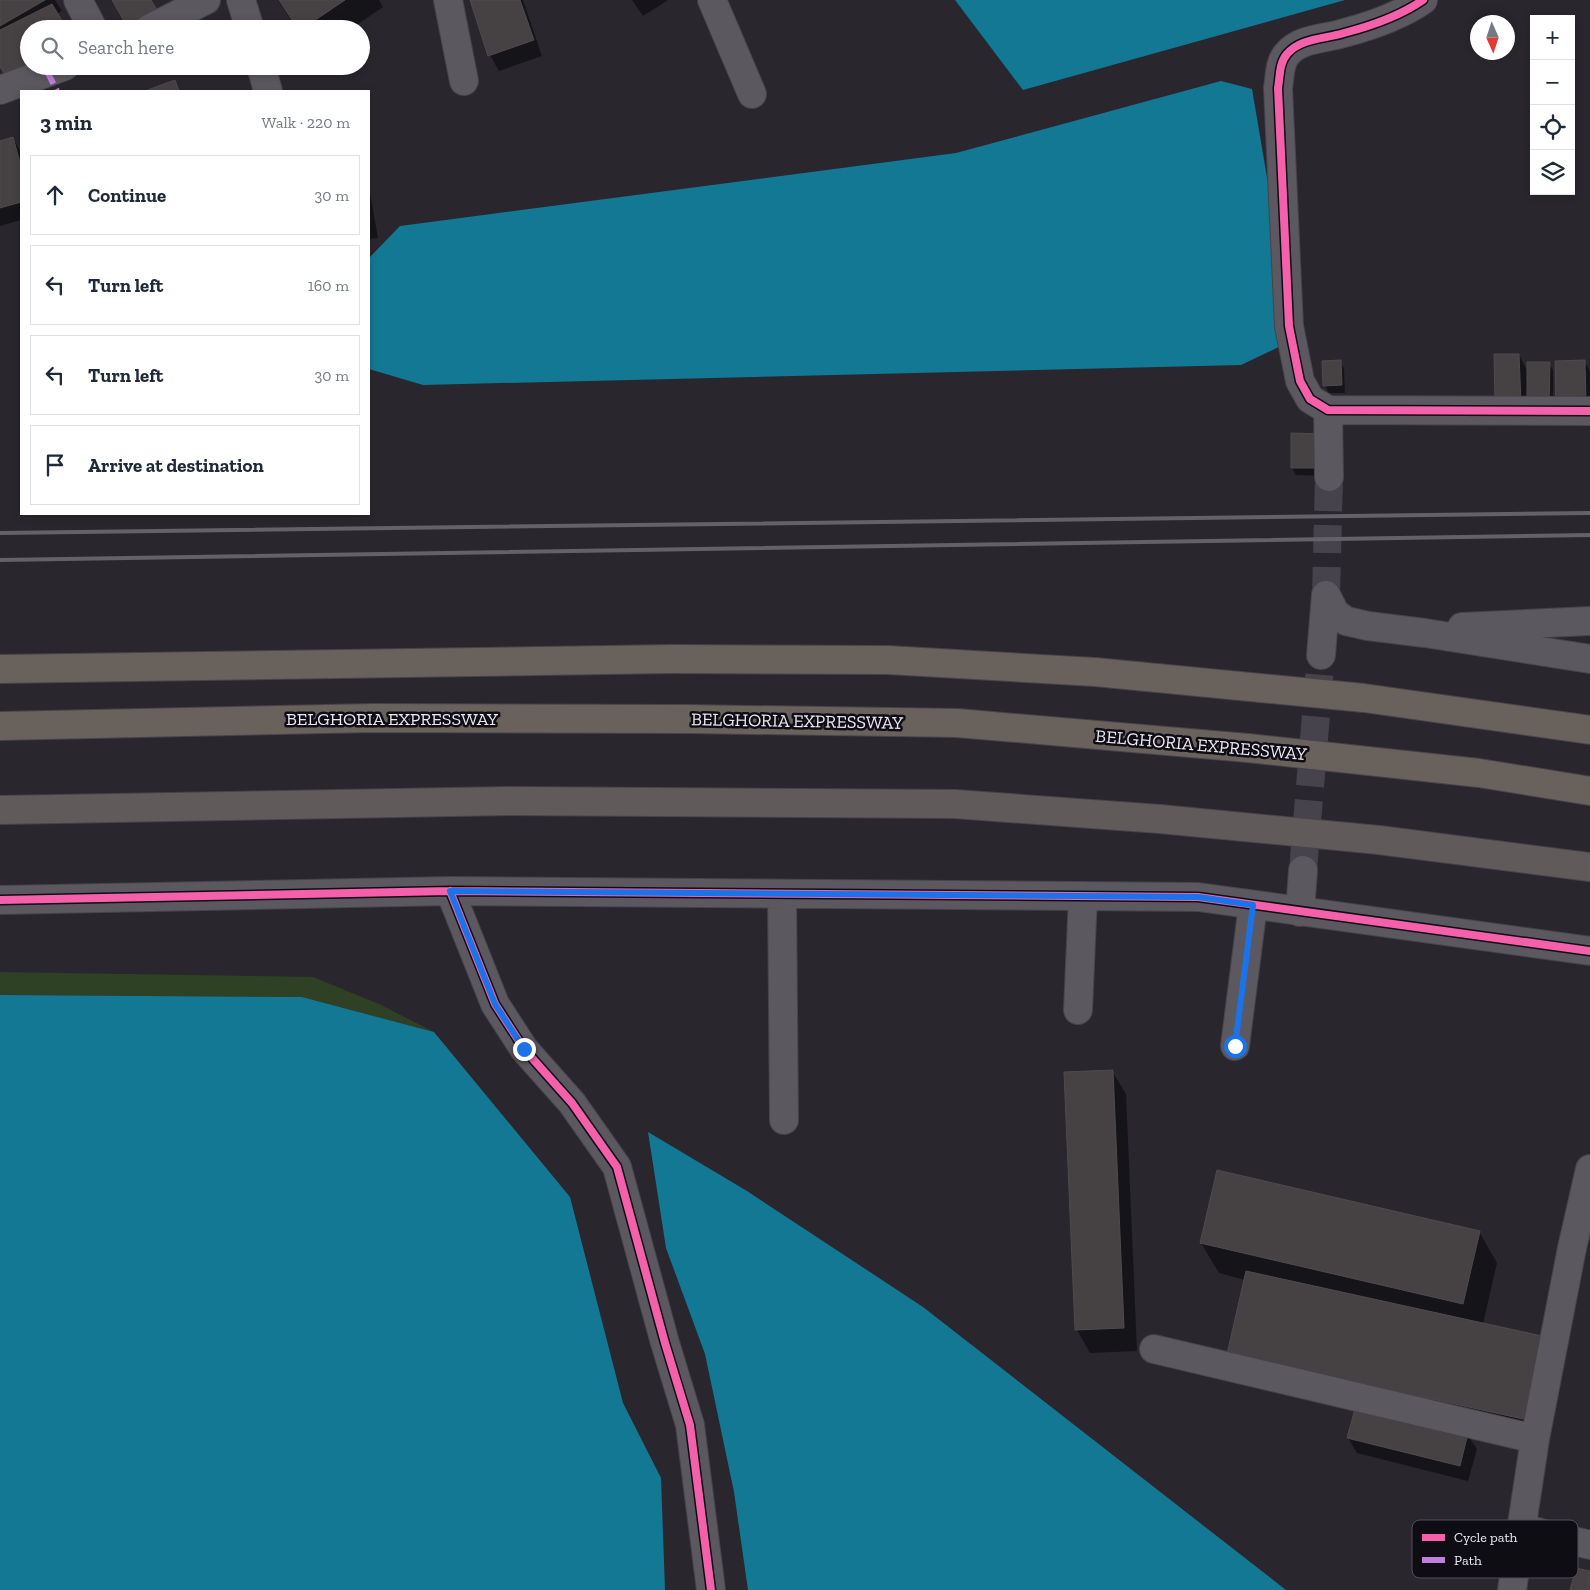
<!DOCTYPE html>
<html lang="en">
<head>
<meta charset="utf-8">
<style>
  :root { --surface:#fff; --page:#f2f2f3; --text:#1f2937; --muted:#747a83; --line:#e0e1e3 }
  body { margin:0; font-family:"Zilla Slab",serif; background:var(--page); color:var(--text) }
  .controls { position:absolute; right:15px; top:15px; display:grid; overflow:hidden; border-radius:0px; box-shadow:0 2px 8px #0003 }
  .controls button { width:45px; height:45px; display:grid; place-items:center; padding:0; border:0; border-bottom:1px solid var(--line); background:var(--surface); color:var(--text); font:25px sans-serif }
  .compass { position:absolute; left:1470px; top:15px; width:45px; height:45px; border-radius:50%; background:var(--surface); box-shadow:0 2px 8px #0003; rotate:177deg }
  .stop { position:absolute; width:15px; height:15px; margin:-11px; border:4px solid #1a73e8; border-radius:50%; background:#fff }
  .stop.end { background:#1a73e8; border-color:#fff; box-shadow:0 1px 5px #0008 }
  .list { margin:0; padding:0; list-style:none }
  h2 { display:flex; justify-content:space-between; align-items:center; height:65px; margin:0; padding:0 20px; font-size:21px }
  h2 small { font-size:16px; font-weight:400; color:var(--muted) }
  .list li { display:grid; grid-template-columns:32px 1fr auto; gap:15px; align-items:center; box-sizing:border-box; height:80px; margin:0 10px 10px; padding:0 10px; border:1px solid var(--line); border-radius:0px }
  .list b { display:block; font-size:19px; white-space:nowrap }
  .list em { font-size:16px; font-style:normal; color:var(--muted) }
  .icon { flex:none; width:28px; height:28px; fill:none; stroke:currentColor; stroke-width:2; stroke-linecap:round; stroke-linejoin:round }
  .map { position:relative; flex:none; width:1590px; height:1590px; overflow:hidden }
  .search { position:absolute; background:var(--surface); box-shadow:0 2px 8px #0003; left:20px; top:20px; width:350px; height:55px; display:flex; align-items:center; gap:12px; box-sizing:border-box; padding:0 18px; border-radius:28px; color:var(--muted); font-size:19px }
  .panel { position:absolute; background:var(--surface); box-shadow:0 2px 8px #0003; left:20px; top:90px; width:350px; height:425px; border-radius:0px }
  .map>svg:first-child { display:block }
  .green { fill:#2e4124 }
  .water { fill:#137893 }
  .shadow { fill:#0007 }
  .building { fill:#464244; stroke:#4f4b4b }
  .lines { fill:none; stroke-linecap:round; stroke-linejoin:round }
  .minor-tunnel { stroke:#46434c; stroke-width:28; stroke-dasharray:28 14; stroke-linecap:butt }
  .minor-casing { stroke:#46434a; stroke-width:30 }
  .major-casing { stroke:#46434a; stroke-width:30 }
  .highway-casing { stroke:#46434a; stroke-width:30 }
  .minor { stroke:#5b585f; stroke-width:28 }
  .major { stroke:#605b5a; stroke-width:28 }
  .highway { stroke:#69615b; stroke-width:28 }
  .rail { stroke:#646268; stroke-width:4 }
  .quiet { stroke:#c07fdc; stroke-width:6; stroke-dasharray:12 6; stroke-linecap:butt }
  .cycleway-casing { stroke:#0f0d14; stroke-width:11 }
  .cycleway { stroke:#f560ab; stroke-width:8 }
  .route { stroke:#1a73e8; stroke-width:6 }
  .labels { text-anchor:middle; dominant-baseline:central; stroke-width:5; stroke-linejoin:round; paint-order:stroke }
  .street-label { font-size:18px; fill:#ece8f3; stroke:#0f0d14 }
  .key { fill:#0f0d14; stroke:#514f57; stroke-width:1 }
  .key-label { font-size:14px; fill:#ece8f3 }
</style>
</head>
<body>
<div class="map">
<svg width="1590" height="1590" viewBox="0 0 1590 1590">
  <rect width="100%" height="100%" fill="#29262e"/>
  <path class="green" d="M0,972l313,5 66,27 55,28 -132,-35 -302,-2z"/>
  <path class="water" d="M955,0h390l-322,90z
    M1221,81l31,8 38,224 -3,30 -46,22 -818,20 -54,-16v-111l31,-32 556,-73z
    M0,995l302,2 132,35 136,165 53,206 38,75 4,112h-665z
    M648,1132l99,59 176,116 363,283h-538l-14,-98 -29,-138 -39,-106z"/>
  <path class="shadow" d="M0,0h55l7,11 -33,18v37h59l2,4 -76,18 -14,-21z
    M113,0h37l10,29h-30z
    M278,0h101l4,7 -32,22h-54z
    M472,0h51l19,56 -43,15 -9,-16z
    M632,0h36l-25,16z
    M13,138l8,15v67l-21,6v-84z
    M369,188l9,50 -9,1z
    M1519,355l9,17 21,-9 4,7v44l-47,6z
    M1340,361l4,8 1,24h-16l-4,-8z
    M1585,362l5,9v51h-24z
    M1293,434l34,42 -31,-1 -4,-7z
    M1112,1071l14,23 11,257 -47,2 -13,-23z
    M1480,1233l17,30 -14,61 58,13 -1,113 -73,-16 10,15 -9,32 -111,-28 -9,-15 8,-29 -110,-24 -18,-31 17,-74 -26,-7 -18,-30z"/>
  <path class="building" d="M0,0h45l-45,26z
    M112,0h39l6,10 -29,18z
    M279,0h66l-43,29h-4z
    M470,0h50l14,40 -46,16z
    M52,4l15,25h-38v37h3l-28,7 -4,-6v-37z
    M175,80l4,11h-34z
    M13,137l8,29v36l-21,6v-67z
    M1494,354h25l2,50 -26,1z
    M1341,360l1,25 -19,1 -1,-25z
    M1585,360l1,46 -30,1 -1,-46z
    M1527,362h23l-1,45h-22z
    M1291,433l33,1 -1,34h-32z
    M1113,1070l11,258 -49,2 -11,-258z
    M1217,1170l263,61 -17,73 -263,-61z
    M1246,1271l296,65 -19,83 -296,-65z
    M1356,1405l112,28 -8,33 -113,-28z
    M1576,1568l14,3v19h-20z"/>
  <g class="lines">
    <path class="minor-tunnel" d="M1326,595l3,-118
      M1303,870l18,-215"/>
    <g class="minor-casing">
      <path id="minor" d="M78,0l15,29
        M241,0l9,29
        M448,0l16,81
        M712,0l40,94
        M1423,0c-23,16 -52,26 -79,33 -19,6 -44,5 -57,21 -8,9 -7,23 -9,34l11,238 11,55 10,18 18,11 262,1
        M149,29l57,-29
        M261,66l7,25
        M0,90l65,-24
        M1328,410l1,67
        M1326,595l9,18 11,8 22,5 57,7 165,26
        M1462,627l128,-6
        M1321,655l5,-60
        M450,891l45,113 29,45 48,54 45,64 48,176 25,82 21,165
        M782,894l2,226
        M0,900l450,-9 748,6 392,54
        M1300,912l3,-42
        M1078,1010l5,-114
        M1235,1046l18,-141
        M1154,1349l381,90 37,-191 18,-79
        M1521,1528l69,17
        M1512,1590l23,-151"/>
    </g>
    <g class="major-casing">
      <path id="major" d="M0,810l509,-9 446,3 205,15 219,21 211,27"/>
    </g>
    <g class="highway-casing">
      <path id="highway" d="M0,669l671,-10 217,1 207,12 269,26 226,32
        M0,726l374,-8 314,1 269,4 291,25 231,25 111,18"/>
    </g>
    <use href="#minor" class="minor"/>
    <use href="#major" class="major"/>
    <use href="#highway" class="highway"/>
    <path class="rail" d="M0,533l1590,-20
      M0,560l1590,-25"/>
    <path class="quiet" d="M48,73l9,18"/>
    <g class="cycleway-casing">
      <path id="cycleway" d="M1423,0c-23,16 -52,26 -79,33 -19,6 -44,5 -57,21 -8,9 -7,23 -9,34l11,238 11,55 10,18 18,11 262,1
        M450,891l45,113 29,45 48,54 45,64 48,176 25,82 21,165
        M0,900l450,-9 748,6 392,54"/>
    </g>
    <use href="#cycleway" class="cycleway"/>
  </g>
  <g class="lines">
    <path class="route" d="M524,1049l-29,-45 -45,-113 748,6 55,8 -18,141"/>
  </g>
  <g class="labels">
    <g class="street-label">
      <text x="392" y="719">BELGHORIA EXPRESSWAY</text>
      <text transform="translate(797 721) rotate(1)">BELGHORIA EXPRESSWAY</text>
      <text transform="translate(1201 745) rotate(5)">BELGHORIA EXPRESSWAY</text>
    </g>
  </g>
  <rect x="1412" y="1520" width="166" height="58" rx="8" class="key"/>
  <rect x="1422" y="1534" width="23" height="7" fill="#f560ab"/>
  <rect x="1422" y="1557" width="23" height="6" fill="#c07fdc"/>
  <g class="key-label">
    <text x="1454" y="1542">Cycle path</text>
    <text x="1454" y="1565">Path</text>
  </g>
</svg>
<div class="controls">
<button>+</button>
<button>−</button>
<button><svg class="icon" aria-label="locate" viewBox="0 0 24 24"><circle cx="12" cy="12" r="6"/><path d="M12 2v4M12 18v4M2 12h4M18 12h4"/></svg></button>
<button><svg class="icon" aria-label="layers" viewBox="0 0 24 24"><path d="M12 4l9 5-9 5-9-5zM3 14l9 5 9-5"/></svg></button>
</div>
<svg class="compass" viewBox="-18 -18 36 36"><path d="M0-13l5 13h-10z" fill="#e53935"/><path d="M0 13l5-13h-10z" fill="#747a83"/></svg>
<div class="stop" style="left:1235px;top:1046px"></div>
<div class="stop end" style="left:524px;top:1049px"></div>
<div class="search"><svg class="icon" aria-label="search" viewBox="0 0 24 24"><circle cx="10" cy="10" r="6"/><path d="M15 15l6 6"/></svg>Search here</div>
<section class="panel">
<h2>3 min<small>Walk · 220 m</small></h2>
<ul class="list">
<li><svg class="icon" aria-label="ahead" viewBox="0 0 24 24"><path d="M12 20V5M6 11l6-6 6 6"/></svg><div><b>Continue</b></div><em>30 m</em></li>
<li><svg class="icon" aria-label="left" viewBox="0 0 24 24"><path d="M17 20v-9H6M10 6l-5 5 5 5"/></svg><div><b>Turn left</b></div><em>160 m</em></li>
<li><svg class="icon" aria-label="left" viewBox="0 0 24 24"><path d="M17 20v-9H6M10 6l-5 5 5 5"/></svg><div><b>Turn left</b></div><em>30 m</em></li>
<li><svg class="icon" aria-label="arrive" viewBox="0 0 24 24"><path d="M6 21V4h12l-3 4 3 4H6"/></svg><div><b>Arrive at destination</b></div></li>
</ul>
</section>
</div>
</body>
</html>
